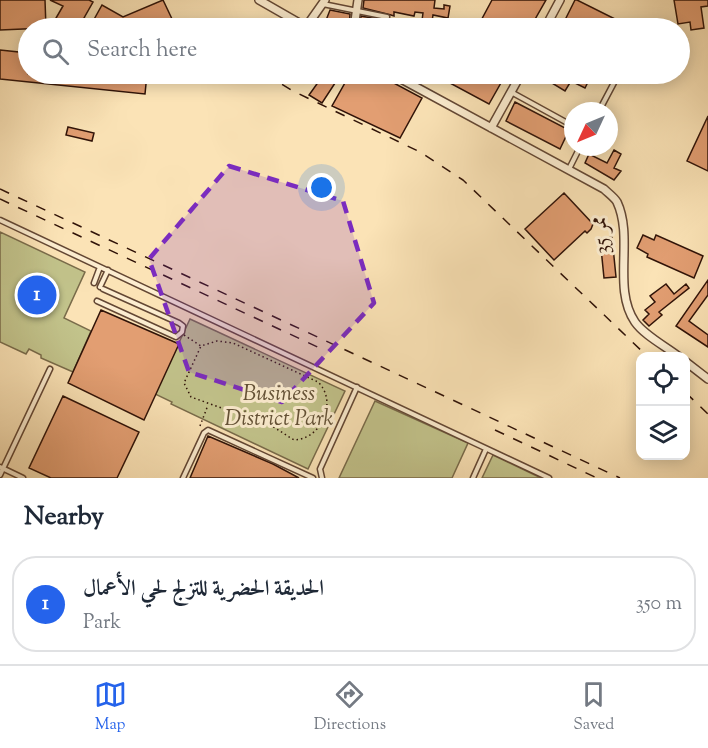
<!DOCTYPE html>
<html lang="en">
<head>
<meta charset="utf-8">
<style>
  :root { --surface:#fff; --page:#f2f2f3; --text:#1f2937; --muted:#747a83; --line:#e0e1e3; --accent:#2563eb }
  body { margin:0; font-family:"Sorts Mill Goudy",Amiri,serif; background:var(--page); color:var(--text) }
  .controls { position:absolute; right:18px; bottom:18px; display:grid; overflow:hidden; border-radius:12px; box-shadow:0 3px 15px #0003 }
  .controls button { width:54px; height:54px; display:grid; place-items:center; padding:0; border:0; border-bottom:2px solid var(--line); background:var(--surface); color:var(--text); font:30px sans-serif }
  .compass { position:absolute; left:564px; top:102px; width:54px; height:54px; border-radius:50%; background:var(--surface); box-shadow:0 3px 15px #0003; rotate:226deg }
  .you { position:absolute; left:322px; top:188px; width:21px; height:21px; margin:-15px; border:4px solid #fff; border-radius:50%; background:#1a73e8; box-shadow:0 0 0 9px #1a73e833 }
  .badge { display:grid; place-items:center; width:39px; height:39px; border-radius:50%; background:var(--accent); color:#fff; font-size:20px; font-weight:700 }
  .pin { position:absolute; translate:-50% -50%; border:3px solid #fff; box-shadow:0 2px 6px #0006 }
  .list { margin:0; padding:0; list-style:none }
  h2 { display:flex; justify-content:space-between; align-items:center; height:78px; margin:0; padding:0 24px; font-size:26px }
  h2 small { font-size:20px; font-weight:400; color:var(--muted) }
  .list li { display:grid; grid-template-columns:39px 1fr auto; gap:18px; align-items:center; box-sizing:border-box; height:96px; margin:0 12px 12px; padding:0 12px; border:2px solid var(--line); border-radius:24px }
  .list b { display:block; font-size:22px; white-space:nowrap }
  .list p { margin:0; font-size:20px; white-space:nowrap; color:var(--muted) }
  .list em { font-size:20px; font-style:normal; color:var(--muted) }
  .icon { flex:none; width:33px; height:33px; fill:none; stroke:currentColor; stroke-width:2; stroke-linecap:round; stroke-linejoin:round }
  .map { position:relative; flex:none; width:708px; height:478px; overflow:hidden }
  .search { position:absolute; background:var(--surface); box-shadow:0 3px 15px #0003; left:18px; right:18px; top:18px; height:66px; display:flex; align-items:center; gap:15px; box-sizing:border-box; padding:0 21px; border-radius:33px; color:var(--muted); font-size:22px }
  .sheet { height:186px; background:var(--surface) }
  nav { display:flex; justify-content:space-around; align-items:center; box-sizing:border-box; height:84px; border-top:2px solid var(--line); background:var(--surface); font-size:16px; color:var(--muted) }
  nav a { display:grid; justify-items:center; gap:3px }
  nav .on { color:var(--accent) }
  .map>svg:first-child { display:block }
  .green { fill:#c2c38b; stroke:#796b4a; stroke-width:1.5 }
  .building { fill:#e29e72; stroke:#301308; stroke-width:1.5 }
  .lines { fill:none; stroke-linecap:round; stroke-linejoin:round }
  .lane-casing { stroke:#634734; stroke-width:7 }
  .street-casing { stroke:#634734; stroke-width:10 }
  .path { stroke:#301308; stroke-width:1.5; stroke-dasharray:1.5 3; stroke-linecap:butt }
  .lane { stroke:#fcedd0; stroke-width:4 }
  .street { stroke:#fcedd0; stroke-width:7 }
  .rail { stroke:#301308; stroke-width:1.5; stroke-dasharray:10 10; stroke-linecap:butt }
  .marked { fill:#7b2cbf; fill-opacity:0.2; stroke:#7b2cbf; stroke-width:4.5; stroke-dasharray:12 8; stroke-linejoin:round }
  .labels { text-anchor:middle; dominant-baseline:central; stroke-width:6; stroke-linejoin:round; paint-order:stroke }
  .street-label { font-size:22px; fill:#301308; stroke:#fcedd0 }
  .park-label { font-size:22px; font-style:italic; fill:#635136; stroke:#fcedd0 }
</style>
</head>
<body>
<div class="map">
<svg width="708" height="478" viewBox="0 0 708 478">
  <rect width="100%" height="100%" fill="#fbe3b6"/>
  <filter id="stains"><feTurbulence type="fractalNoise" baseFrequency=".00333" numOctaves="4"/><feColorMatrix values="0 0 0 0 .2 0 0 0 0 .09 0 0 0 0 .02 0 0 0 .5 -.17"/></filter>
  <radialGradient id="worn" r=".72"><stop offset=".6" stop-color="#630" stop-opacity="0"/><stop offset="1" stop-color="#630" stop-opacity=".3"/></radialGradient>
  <path class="green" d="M0,232l85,40 -21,46 27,13 -18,41 -32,-14v-3l-12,-6 -3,5 -26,-12z
    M190,319l155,72 -37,78 -137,-65 1,-2 -17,-8z
    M375,401l93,42 -16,35h-113z
    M493,455l48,23h-59z"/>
  <path class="building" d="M0,0h45l1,28 -46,2z
    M50,0h39l4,2 -9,16 8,5 10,-18 21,12 40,-17 10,21 -17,7h-98l-6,-3 11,-19z
    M364,0h71l-1,8 10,1v-4l6,1 -2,12 -15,-3 -2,13h-10l2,-15 -8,-1 -1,4 -20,-4v4l-3,-1 -28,-7z
    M492,0h54l-16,28h-53z
    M575,0h2l56,28h-72z
    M674,0h34v6l-7,1 3,21 -13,2 -1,-8 -12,2z
    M330,10l20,4 -1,14h-26z
    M361,16l22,4 -1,8h-22z
    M0,50l28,3v21h119l-2,20 -145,-15z
    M324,74h9l6,3 -17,26 -13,-8z
    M350,74h27l45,24 -22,40 -68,-32z
    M453,74h53l-17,30 -41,-22z
    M537,74h55l-7,14 -14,-7 -6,10z
    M515,102l54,28 -9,19 -54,-28z
    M708,116v55l-21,-10z
    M68,127l26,6 -2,8 -26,-6z
    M614,150l7,4 -7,14 7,3 -7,9 -29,-17 4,-9 18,9z
    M564,193l29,31 -2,5 -4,4 -2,-2 -31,29 -29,-31z
    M643,235l11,5 2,-5 47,21 -9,22 -47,-21 1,-3 -11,-6z
    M612,237l4,40 -12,1 -4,-40z
    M708,280v15l-19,26 19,14v12l-32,-21z
    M666,284l8,10 12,-10 3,4 -30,24 3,3 -13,11 -6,-6 6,-6 -4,-4 10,-8 -5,-6z
    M101,310l78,34 -35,76 -76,-37z
    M63,396l76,36 -22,46h-66l-22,-10z
    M208,436l65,28 26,14h-109z"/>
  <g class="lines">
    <g class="lane-casing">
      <path id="lane" d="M323,4l64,13
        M511,92l62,34
        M599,111l18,-34
        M569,169l11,-22
        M0,220l549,258
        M94,283l6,-16
        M100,287l8,-17
        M97,301l79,36 6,-5 1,-6 -4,-3 -76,-34
        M0,467l23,11
        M0,475l50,-106
        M183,478l21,-45 4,-3 105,48
        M322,478l-2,-9 37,-82
        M473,478l13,-29"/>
    </g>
    <g class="street-casing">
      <path id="street" d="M259,0l49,28
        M306,27l19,-27
        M354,28l4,-28
        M545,28l15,-28
        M392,74l212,115c4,4 10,8 13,13 17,36 -5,86 18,120 9,13 30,24 43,34
        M491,128l30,-54
        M686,362l22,17"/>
    </g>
    <path class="path" d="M184,335l17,11 16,-5 16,2 85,39c20,19 4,57 -24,58l-22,-14 -16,-1 -15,-10 -50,-18 -7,-14 17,-37
      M200,426l8,-21"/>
    <use href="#lane" class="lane"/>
    <use href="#street" class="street"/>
    <path class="rail" d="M265,74l28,17 127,61 43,28 184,176
      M0,189l620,289
      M0,199l324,151
      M686,393l22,21
      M495,430l102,48"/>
  </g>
  <path class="marked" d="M229,166l114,35 31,102 -92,99 -93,-30 -40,-113z"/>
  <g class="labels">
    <g class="street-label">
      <text transform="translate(602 235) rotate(-97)">ممر 35</text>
    </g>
    <g class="park-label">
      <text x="279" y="395">Business<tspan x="279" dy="25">District Park</tspan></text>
    </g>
  </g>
  <rect width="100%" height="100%" filter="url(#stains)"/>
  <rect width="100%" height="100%" fill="url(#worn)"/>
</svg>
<div class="controls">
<button><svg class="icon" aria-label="locate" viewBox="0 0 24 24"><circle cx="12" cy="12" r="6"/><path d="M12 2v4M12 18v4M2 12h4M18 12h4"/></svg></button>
<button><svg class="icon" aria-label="layers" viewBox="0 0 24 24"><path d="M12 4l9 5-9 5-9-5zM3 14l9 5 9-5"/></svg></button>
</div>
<svg class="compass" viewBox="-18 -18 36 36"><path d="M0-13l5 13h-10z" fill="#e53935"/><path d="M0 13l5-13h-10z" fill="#747a83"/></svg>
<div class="you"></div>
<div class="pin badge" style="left:37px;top:295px">1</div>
<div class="search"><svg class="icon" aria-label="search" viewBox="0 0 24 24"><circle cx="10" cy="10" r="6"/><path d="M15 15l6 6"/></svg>Search here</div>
</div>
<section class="sheet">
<h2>Nearby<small></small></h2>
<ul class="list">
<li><span class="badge">1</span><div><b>الحديقة الحضرية للتزلج لحي الأعمال</b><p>Park</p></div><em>350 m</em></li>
</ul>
</section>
<nav>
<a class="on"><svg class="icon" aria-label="map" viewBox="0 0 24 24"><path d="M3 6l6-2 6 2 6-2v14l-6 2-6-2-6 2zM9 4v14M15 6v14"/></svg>Map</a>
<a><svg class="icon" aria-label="directions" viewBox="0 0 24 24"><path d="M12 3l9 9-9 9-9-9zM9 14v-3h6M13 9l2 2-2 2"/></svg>Directions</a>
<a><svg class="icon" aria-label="saved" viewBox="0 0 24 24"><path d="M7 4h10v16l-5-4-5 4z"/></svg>Saved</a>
</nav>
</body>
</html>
